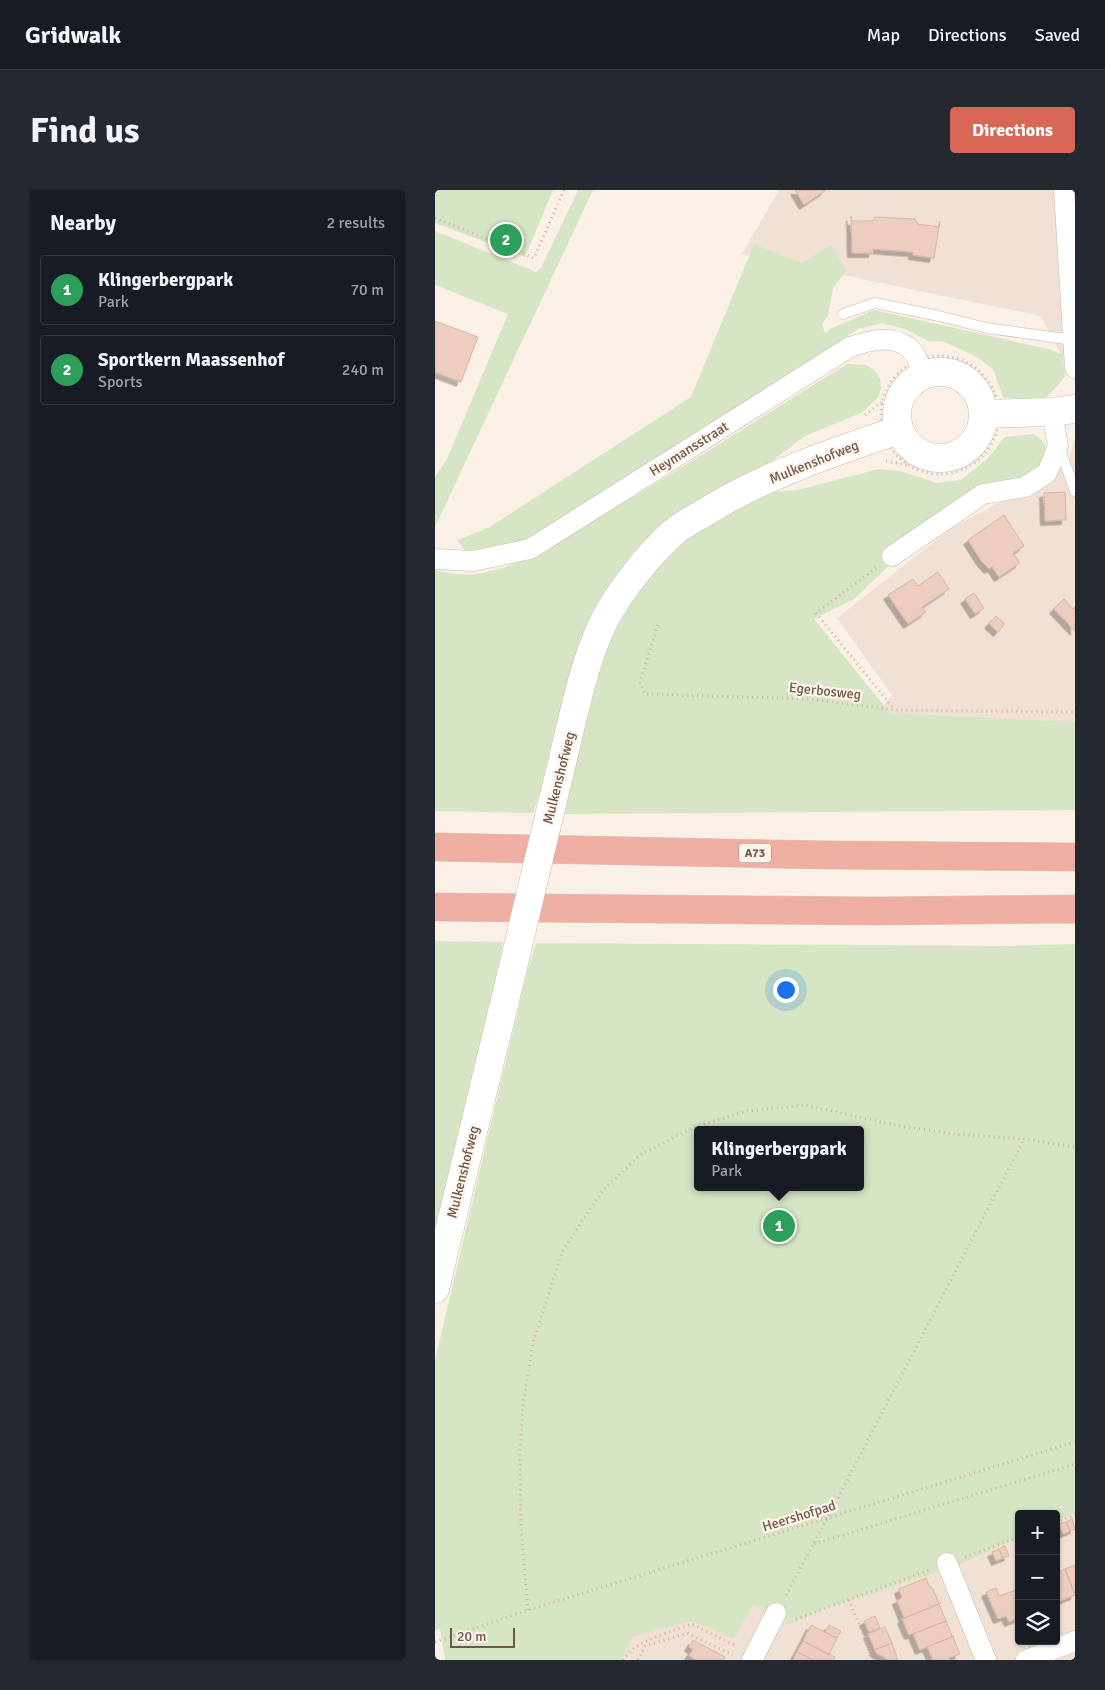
<!DOCTYPE html>
<html lang="en">
<head>
<meta charset="utf-8">
<style>
  :root { --surface:#171b24; --page:#242831; --text:#f1f3f6; --muted:#9ea1a6; --line:#363941; --accent:#d76757 }
  body { margin:0; font-family:Signika,sans-serif; background:var(--page); color:var(--text) }
  .controls { position:absolute; right:15px; bottom:15px; display:grid; overflow:hidden; border-radius:5px; box-shadow:0 1px 4px #0004 }
  .controls button { width:45px; height:45px; display:grid; place-items:center; padding:0; border:0; border-bottom:1px solid var(--line); background:var(--surface); color:var(--text); font:25px sans-serif }
  .scale { position:absolute; left:15px; bottom:12px; width:65px; box-sizing:border-box; padding-left:5px; border:2px solid #70564d; border-top:0; font-size:14px; line-height:18px; white-space:nowrap; color:#70564d; -webkit-text-stroke:4px #fdf4eb; paint-order:stroke }
  .you { position:absolute; left:350px; top:799px; width:18px; height:18px; margin:-12px; border:4px solid #fff; border-radius:50%; background:#1a73e8; box-shadow:0 0 0 8px #1a73e833 }
  .badge { display:grid; place-items:center; width:32px; height:32px; border-radius:50%; background:var(--accent); color:#fff; font-size:16px; font-weight:700 }
  .pin { position:absolute; translate:-50% -50%; border:2px solid #fff; box-shadow:0 1px 5px #0006 }
  .popup { position:absolute; left:259px; top:936px; width:170px; height:65px; box-sizing:border-box; display:grid; place-content:center; border-radius:5px; background:var(--surface); filter:drop-shadow(0 1px 4px #0005); font-size:16px; white-space:nowrap; color:var(--muted) }
  .popup b { font-size:19px; color:var(--text) }
  .popup::after { content:''; position:absolute; left:50%; top:100%; margin-left:-10px; border:10px solid transparent; border-top-color:var(--surface) }
  .list { margin:0; padding:0; list-style:none }
  h2 { display:flex; justify-content:space-between; align-items:center; height:65px; margin:0; padding:0 20px; font-size:21px }
  h2 small { font-size:16px; font-weight:400; color:var(--muted) }
  .list li { display:grid; grid-template-columns:32px 1fr auto; gap:15px; align-items:center; box-sizing:border-box; height:70px; margin:0 10px 10px; padding:0 10px; border:1px solid var(--line); border-radius:5px }
  .list b { display:block; font-size:19px; white-space:nowrap }
  .list p { margin:0; font-size:16px; white-space:nowrap; color:var(--muted) }
  .list em { font-size:16px; font-style:normal; color:var(--muted) }
  .icon { flex:none; width:28px; height:28px; fill:none; stroke:currentColor; stroke-width:2; stroke-linecap:round; stroke-linejoin:round }
  .map { position:relative; flex:none; width:640px; height:1470px; overflow:hidden; border-radius:5px }
  header { display:flex; align-items:center; gap:30px; box-sizing:border-box; height:70px; padding:0 25px; background:var(--surface); border-bottom:1px solid var(--line) }
  header strong { font-size:24px }
  nav { display:flex; gap:28px; margin-inline-start:auto; font-size:18px }
  .intro { display:flex; align-items:center; justify-content:space-between; box-sizing:border-box; height:120px; padding:0 30px }
  h1 { margin:0; font-size:35px }
  .button { padding:12px 22px; border-radius:5px; background:var(--accent); color:#fff; font-size:18px; font-weight:700 }
  main { display:flex; gap:30px; padding:0 30px }
  aside { flex:1; background:var(--surface); border-radius:5px; box-shadow:0 1px 4px #0004 }
  .map>svg:first-child { display:block }
  .residential { fill:#f1e1d5; fill-rule:evenodd }
  .green { fill:#d6e6c5; fill-rule:evenodd }
  .building { fill:#eccdc0; stroke:#ddb3a2; filter:url(#shadow) }
  .lines { fill:none; stroke-linecap:round; stroke-linejoin:round }
  .lane-casing { stroke:#cab7ad; stroke-width:11 }
  .street-casing { stroke:#cab7ad; stroke-width:21 }
  .secondary-casing { stroke:#cfb9ae; stroke-width:29 }
  .highway-casing { stroke:#d7d0cd; stroke-width:29 }
  .path { stroke:#d1b1a3; stroke-width:3; stroke-dasharray:1 4; stroke-linecap:butt }
  .lane { stroke:#fff; stroke-width:10 }
  .street { stroke:#fff; stroke-width:20 }
  .secondary { stroke:#fff; stroke-width:28 }
  .highway { stroke:#eeafa2; stroke-width:28 }
  .secondary-bridge-casing { stroke:#cfb9ae; stroke-width:29; stroke-linecap:butt }
  .secondary-bridge { stroke:#fff; stroke-width:28 }
  .labels { text-anchor:middle; dominant-baseline:central; stroke-width:4.5; stroke-linejoin:round; paint-order:stroke }
  .shield { fill:#fdf4eb; stroke:#9a857c; stroke-width:1 }
  .shield-label { font-size:12px; font-weight:bold; fill:#70564d }
  .street-label { font-size:14px; fill:#70564d; stroke:#fdf4eb }
</style>
</head>
<body>
<header>
<strong>Gridwalk</strong>
<nav><a>Map</a><a>Directions</a><a>Saved</a></nav>
</header>
<div class="intro"><h1>Find us</h1><a class="button">Directions</a></div>
<main>
<aside>
<h2>Nearby<small>2 results</small></h2>
<ul class="list">
<li><span class="badge" style="background:#2e9e5b">1</span><div><b>Klingerbergpark</b><p>Park</p></div><em>70 m</em></li>
<li><span class="badge" style="background:#2e9e5b">2</span><div><b>Sportkern Maassenhof</b><p>Sports</p></div><em>240 m</em></li>
</ul>
</aside>
<div class="map">
<svg width="640" height="1470" viewBox="0 0 640 1470">
  <defs>
    <filter id="shadow"><feDropShadow dx="-4.5" dy="4.5" stdDeviation="0" flood-color="#0004"/></filter>
  </defs>
  <rect width="100%" height="100%" fill="#faf0e5"/>
  <path class="residential" d="M344,0h296v192l-34,-66 -299,-62z
    M640,249v348l-273,18 90,-110 -55,-77 113,-89 117,-63z
    M640,1305v165h-547l504,-152zM584,1324h37v127h-37z"/>
  <path class="green" d="M0,0h118l-28,67 -90,-34z
    M143,0h15l-158,337v-50l12,-18 61,-145 -73,-29v-54l101,41 5,-4z
    M319,54l48,19 29,-18 16,25 -14,18 -5,28 -6,8 3,9 7,-5 42,-18 178,40 11,5 2,21 -6,8 -16,17 -40,-4 -10,-28 -18,-13 -33,-15h-14l-23,-12 -23,-6 -24,6 -311,200 -27,14 -55,8 -8,-11 31,-12 203,-131z
    M412,174l19,1 9,6 5,7 1,10 -3,10 -17,15 -56,23 -41,31 -48,22 -49,32 -42,43 -33,52 -49,167 -10,30 -98,-2v-241c13,3 28,6 41,4 45,-6 85,-35 123,-57 84,-49 166,-102 248,-153z
    M599,244c12,7 15,17 10,30l-151,98 -39,37 -40,20 76,94 185,9v88l-510,4 5,-31 29,-111 17,-44 30,-48 38,-38 44,-30 43,-20 27,-2 80,-21 22,2 37,12 24,-3 26,-21 18,-22z
    M0,751l68,1 -5,29 -63,271z
    M101,753l471,3 68,-2v569l-19,7v-6h-37v23l-60,28 -135,44 -35,16 -36,-21 -19,35 -42,-18 -60,16 -10,23h-177l-5,-31 -5,1v-270l92,-388zM263,940h162v57h-162z"/>
  <path class="building" d="M360,0h31l-22,15z
    M416,26l1,5h20l3,-4 40,2 3,5 20,3 2,-6 -6,37 -21,-3v-3l-40,-3v4h-21z
    M0,131l43,16 -17,45 -26,-10z
    M630,302l1,28 -21,1 -1,-28z
    M569,325l20,31 -11,7 7,10 -21,14 -7,-10 -3,2 -7,-7 -14,-22z
    M503,382l11,17 -27,18 4,5 -18,12 -20,-29 25,-16 5,7z
    M539,403l10,15 -9,6 -10,-15z
    M629,409l9,10 2,-2v24l-21,-22z
    M561,426l9,8 -7,8 -9,-8z
    M637,1329l3,10 -5,2 -4,-9z
    M631,1332l4,9 -7,3 -4,-10z
    M570,1356l4,10 -6,2 -4,-9z
    M564,1359l4,9 -7,3 -4,-9z
    M640,1375v30l-10,-26z
    M630,1379l10,26 -15,6 -1,2 -3,-8v-22z
    M491,1388l4,10 2,-1 7,16h2l-37,15 -7,-18 5,-2 -3,-9z
    M561,1398l3,8 17,-6 3,7v21l-10,4 -3,-6 -8,3 -12,-27z
    M506,1413l-2,1 7,17 -37,14 -7,-16z
    M440,1426l5,12 -11,4 -5,-11z
    M511,1431l6,15h2l-34,14 -7,-16z
    M376,1435l26,13 -8,17 -26,-14z
    M394,1435l12,6 -4,7 -12,-6z
    M450,1437l7,16 -15,6 -3,-1 -6,-14z
    M519,1446l-1,1 7,17 -11,4 1,2h-17l-6,-13z
    M258,1450l32,17 -2,3h-27l-7,-4 4,-7 -4,-2z
    M368,1451l32,16 -2,3h-20l-16,-8z
    M457,1453l6,17h-9l-13,-7 -2,-5 3,1z
    M362,1462l16,8h-20z"/>
  <g class="lines">
    <g class="lane-casing">
      <path id="lane" d="M408,124l32,-11 64,13 48,12 86,12
        M624,257l16,44"/>
    </g>
    <g class="street-casing">
      <path id="street" d="M629,0l11,178
        M457,366l91,-62 42,-7 22,-14 11,-27 -6,-34
        M0,369l38,2 57,-12 320,-202c18,-6 41,-13 58,0 8,6 12,19 16,28
        M512,1373l39,97
        M317,1470l24,-47
        M591,1470l49,-19"/>
    </g>
    <g class="secondary-casing">
      <path id="secondary" d="M462 225a43 43 0 1 1 86 0a43 43 0 1 1-86 0Z
        M548,224l69,-2 23,-3
        M122,593c13,-50 24,-114 46,-160 15,-30 47,-71 72,-92 9,-7 20,-13 29,-18 58,-37 130,-61 195,-83
        M0,1099l77,-318"/>
    </g>
    <g class="highway-casing">
      <path id="highway" d="M0,657l394,8 246,2
        M0,717l442,4 198,-2"/>
    </g>
    <path class="path" d="M0,28l99,40 30,-68
      M446 225a59 59 0 1 1 118 0a59 59 0 1 1-118 0Z
      M430,225l17,-13
      M451,271l21,4
      M441,378l-60,45 78,96
      M223,435l-18,57 5,12 164,5 85,11 181,2
      M621,1332l19,-7
      M379,1354l261,-80
      M530,1367l54,-20
      M351,1405l41,-76 197,-380
      M414,1410l22,53 -4,7
      M93,1420l-7,-81 -1,-76 3,-49 11,-65 29,-89 40,-60 37,-35 54,-28 53,-16 58,-6 89,20 60,9 70,5 51,8
      M361,1429l133,-49
      M0,1452l93,-32 547,-168
      M188,1470c11,-19 48,-28 69,-36l44,22
      M203,1470l7,-14 42,-13 46,22"/>
    <use href="#lane" class="lane"/>
    <use href="#street" class="street"/>
    <use href="#secondary" class="secondary"/>
    <use href="#highway" class="highway"/>
    <g class="secondary-bridge-casing">
      <path id="secondary-bridge" d="M77,781l45,-188"/>
    </g>
    <use href="#secondary-bridge" class="secondary-bridge"/>
  </g>
  <g class="labels">
    <rect class="shield" x="304" y="653.5" width="32" height="19" rx="4"/>
    <g class="shield-label">
      <text x="320" y="663">A73</text>
    </g>
    <g class="street-label">
      <text transform="translate(254 259) rotate(-32)">Heymansstraat</text>
      <text transform="translate(379 272) rotate(-22)">Mulkenshofweg</text>
      <text transform="translate(390 501) rotate(6)">Egerbosweg</text>
      <text transform="translate(124 588) rotate(-76)">Mulkenshofweg</text>
      <text transform="translate(28 982) rotate(-76)">Mulkenshofweg</text>
      <text transform="translate(364 1326) rotate(-17)">Heershofpad</text>
    </g>
  </g>
</svg>
<div class="controls">
<button>+</button>
<button>−</button>
<button><svg class="icon" aria-label="layers" viewBox="0 0 24 24"><path d="M12 4l9 5-9 5-9-5zM3 14l9 5 9-5"/></svg></button>
</div>
<div class="scale">20 m</div>
<div class="you"></div>
<div class="pin badge" style="left:344px;top:1036px;background:#2e9e5b">1</div>
<div class="popup"><b>Klingerbergpark</b>Park</div>
<div class="pin badge" style="left:71px;top:50px;background:#2e9e5b">2</div>
</div>
</main>
</body>
</html>
